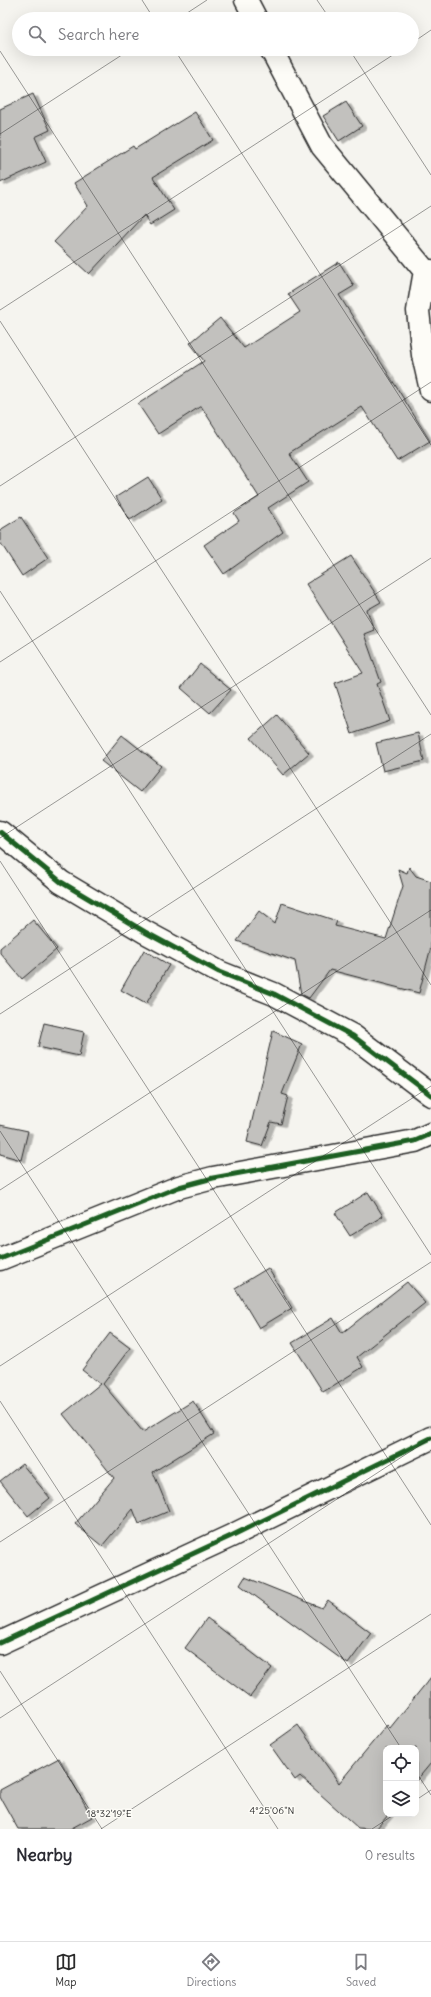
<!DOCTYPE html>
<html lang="en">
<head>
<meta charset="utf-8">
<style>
  :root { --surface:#fff; --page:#f2f2f3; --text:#2b2b33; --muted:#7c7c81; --line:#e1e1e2; --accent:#2b2b2b }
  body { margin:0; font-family:Delius,sans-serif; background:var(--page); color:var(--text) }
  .controls { position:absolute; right:12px; bottom:12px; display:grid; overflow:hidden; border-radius:8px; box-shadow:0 4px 16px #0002 }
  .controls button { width:36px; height:36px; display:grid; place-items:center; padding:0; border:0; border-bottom:1px solid var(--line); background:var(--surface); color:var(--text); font:20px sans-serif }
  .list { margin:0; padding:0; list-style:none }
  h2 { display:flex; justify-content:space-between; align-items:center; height:52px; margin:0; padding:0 16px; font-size:17px }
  h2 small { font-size:13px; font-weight:400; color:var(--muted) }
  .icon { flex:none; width:22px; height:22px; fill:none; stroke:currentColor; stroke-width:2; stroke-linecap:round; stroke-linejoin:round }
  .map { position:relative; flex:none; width:431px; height:1829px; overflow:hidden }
  .search { position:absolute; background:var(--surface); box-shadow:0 4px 16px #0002; left:12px; right:12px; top:12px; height:44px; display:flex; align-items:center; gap:10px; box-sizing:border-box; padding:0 14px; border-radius:22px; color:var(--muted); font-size:15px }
  .sheet { height:112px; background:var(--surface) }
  nav { display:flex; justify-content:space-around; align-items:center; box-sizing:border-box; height:56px; border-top:1px solid var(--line); background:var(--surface); font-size:11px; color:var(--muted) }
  nav a { display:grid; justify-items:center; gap:2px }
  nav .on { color:var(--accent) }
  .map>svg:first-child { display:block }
  .building { fill:#c2c1be; stroke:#2b2b2b; filter:url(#shadow) }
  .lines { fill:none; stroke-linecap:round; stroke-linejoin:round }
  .minor-casing { stroke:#2b2b2b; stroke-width:25 }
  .minor { stroke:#fdfcf7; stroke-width:22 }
  .cycleway-casing { stroke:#fdfcf7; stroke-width:8 }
  .cycleway { stroke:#1b5e20; stroke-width:5 }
  .ticks { fill:none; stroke:#2b2b2b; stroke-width:1; stroke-opacity:0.45 }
  .ticks-label { font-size:10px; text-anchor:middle; fill:#2b2b2b; stroke:#fdfcf7; stroke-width:3; stroke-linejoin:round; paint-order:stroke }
</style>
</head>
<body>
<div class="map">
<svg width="431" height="1829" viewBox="0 0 431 1829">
  <defs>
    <filter id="shadow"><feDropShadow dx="4.5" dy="2.5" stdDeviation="0" flood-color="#0004"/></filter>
  </defs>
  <rect width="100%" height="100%" fill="#f5f4ef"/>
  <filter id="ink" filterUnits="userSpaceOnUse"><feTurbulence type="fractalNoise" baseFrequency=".025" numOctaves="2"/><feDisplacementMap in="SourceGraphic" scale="8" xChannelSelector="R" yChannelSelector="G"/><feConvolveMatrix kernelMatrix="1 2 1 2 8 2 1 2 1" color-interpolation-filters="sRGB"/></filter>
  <g filter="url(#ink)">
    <path class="building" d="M33,94l17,36 -15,7 11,25 -46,21v-74z
      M346,102l16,24 -23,15 -16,-25z
      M195,112l18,28 -60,37 21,33 -24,15 -6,-10 -55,59 -35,-32 34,-36 -14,-23 59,-37 2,3z
      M339,262l15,24 -15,9 91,146 -33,20 -35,-54 -73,46 19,29 -40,26 15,24 -59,42 -20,-29 35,-24 -5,-8 25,-16 -58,-91 -43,28 -20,-30 66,-43 -14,-18 30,-25 24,30 56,-36 -12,-18z
      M148,477l14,22 -32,21 -14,-23z
      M21,517l27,41 -26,18 -22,-34v-12z
      M351,556l30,46 -14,8 7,20 -10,4 17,48 -4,2 13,37 -38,13 -17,-51 28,-10 -57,-89z
      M200,664l31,26 -21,23 -29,-25z
      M277,715l32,38 -26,22 -32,-37z
      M418,733l6,28 -41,10 -7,-28z
      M122,735l39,31 -21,26 -39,-31z
      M409,867l7,9 15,5v66l-12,46 -89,-23 -21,28 -8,-4 -6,-33 -58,-20 22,-30 16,13 7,-21 55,18 -2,5 51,13 17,-53 -5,-17 9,4z
      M33,920l24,29 -35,30 -22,-26v-5z
      M144,950l25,15 -23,39 -25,-14z
      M44,1023l40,9 -5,24 -41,-9z
      M273,1031l29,13 -20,50 6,2 -7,28 -10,-2 -9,24 -15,-4z
      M0,1125l28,6 -7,29 -21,-6z
      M368,1192l15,24 -33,20 -15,-23z
      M268,1268l24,40 -33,20 -24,-40z
      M407,1282l18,21 -68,54 6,10 -40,25 -31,-49 41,-25 9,15z
      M110,1333l20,15 -27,36 40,48 50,-31 21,33 -61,38 16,39 -30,13 -6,-15 -31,37 -27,-22 39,-46 -51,-64 37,-30 -18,-14z
      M22,1464l28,34 -22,18 -28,-35z
      M245,1577l77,31 6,-8 43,33 -23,31 -108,-79z
      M207,1618l65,50 -22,29 -65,-49z
      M431,1677v86l-15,18v-33h-30v66h3l-13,15 -18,-1 -58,-52 -5,4 -25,-35 28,-20 41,58 48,-58 3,3z
      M59,1758l33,59 -22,12h-52l-18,-32v-7z"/>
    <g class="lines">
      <g class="minor-casing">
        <path id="minor" d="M246,0l10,19
          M271,49l51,97 103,125h6
          M425,271l-7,40 5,44 8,35
          M0,832l61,50 84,50 74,40 55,22 79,42 78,59
          M0,1259l179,-72 34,-9 202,-37 16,-7
          M0,1643l231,-107 200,-98"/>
      </g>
      <use href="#minor" class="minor"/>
      <g class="cycleway-casing">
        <path id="cycleway" d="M0,832l61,50 84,50 74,40 55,22 79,42 78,59
          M0,1259l179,-72 34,-9 202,-37 16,-7
          M0,1643l231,-107 200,-98"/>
      </g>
      <use href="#cycleway" class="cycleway"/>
    </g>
  </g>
  <path class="ticks" d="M142,0l12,19M317,0l13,19M178,19l29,-19M412,43l19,-13M174,49l257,396M349,49l82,126M0,51l431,664M0,134l131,-85M0,310l402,-261M0,321l431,664M0,486l431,-280M0,591l431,664M0,662l431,-280M0,838l431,-280M0,861l431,664M0,1014l431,-280M0,1131l401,617M0,1190l431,-280M0,1366l431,-280M0,1401l278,428M0,1542l431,-280M0,1671l102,158M0,1718l431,-280M416,1772l15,23M416,1800l15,-10M101,1829l330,-215M372,1829l23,-15"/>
  <g class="ticks-label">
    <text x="272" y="1814">4°25'06"N</text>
    <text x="109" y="1817">18°32'19"E</text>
  </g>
</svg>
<div class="controls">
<button><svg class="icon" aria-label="locate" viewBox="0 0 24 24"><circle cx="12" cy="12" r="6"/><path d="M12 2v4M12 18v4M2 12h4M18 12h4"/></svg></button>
<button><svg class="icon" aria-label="layers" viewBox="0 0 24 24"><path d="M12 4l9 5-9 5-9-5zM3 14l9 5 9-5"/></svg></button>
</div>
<div class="search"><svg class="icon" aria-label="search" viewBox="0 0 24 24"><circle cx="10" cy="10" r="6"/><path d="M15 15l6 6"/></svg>Search here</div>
</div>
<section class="sheet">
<h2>Nearby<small>0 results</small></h2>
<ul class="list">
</ul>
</section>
<nav>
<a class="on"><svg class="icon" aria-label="map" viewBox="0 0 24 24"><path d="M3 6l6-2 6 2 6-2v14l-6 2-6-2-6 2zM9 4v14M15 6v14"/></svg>Map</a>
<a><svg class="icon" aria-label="directions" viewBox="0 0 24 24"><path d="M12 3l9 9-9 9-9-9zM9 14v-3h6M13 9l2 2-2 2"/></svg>Directions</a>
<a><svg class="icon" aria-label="saved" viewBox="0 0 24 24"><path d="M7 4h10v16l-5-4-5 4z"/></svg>Saved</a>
</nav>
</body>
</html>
